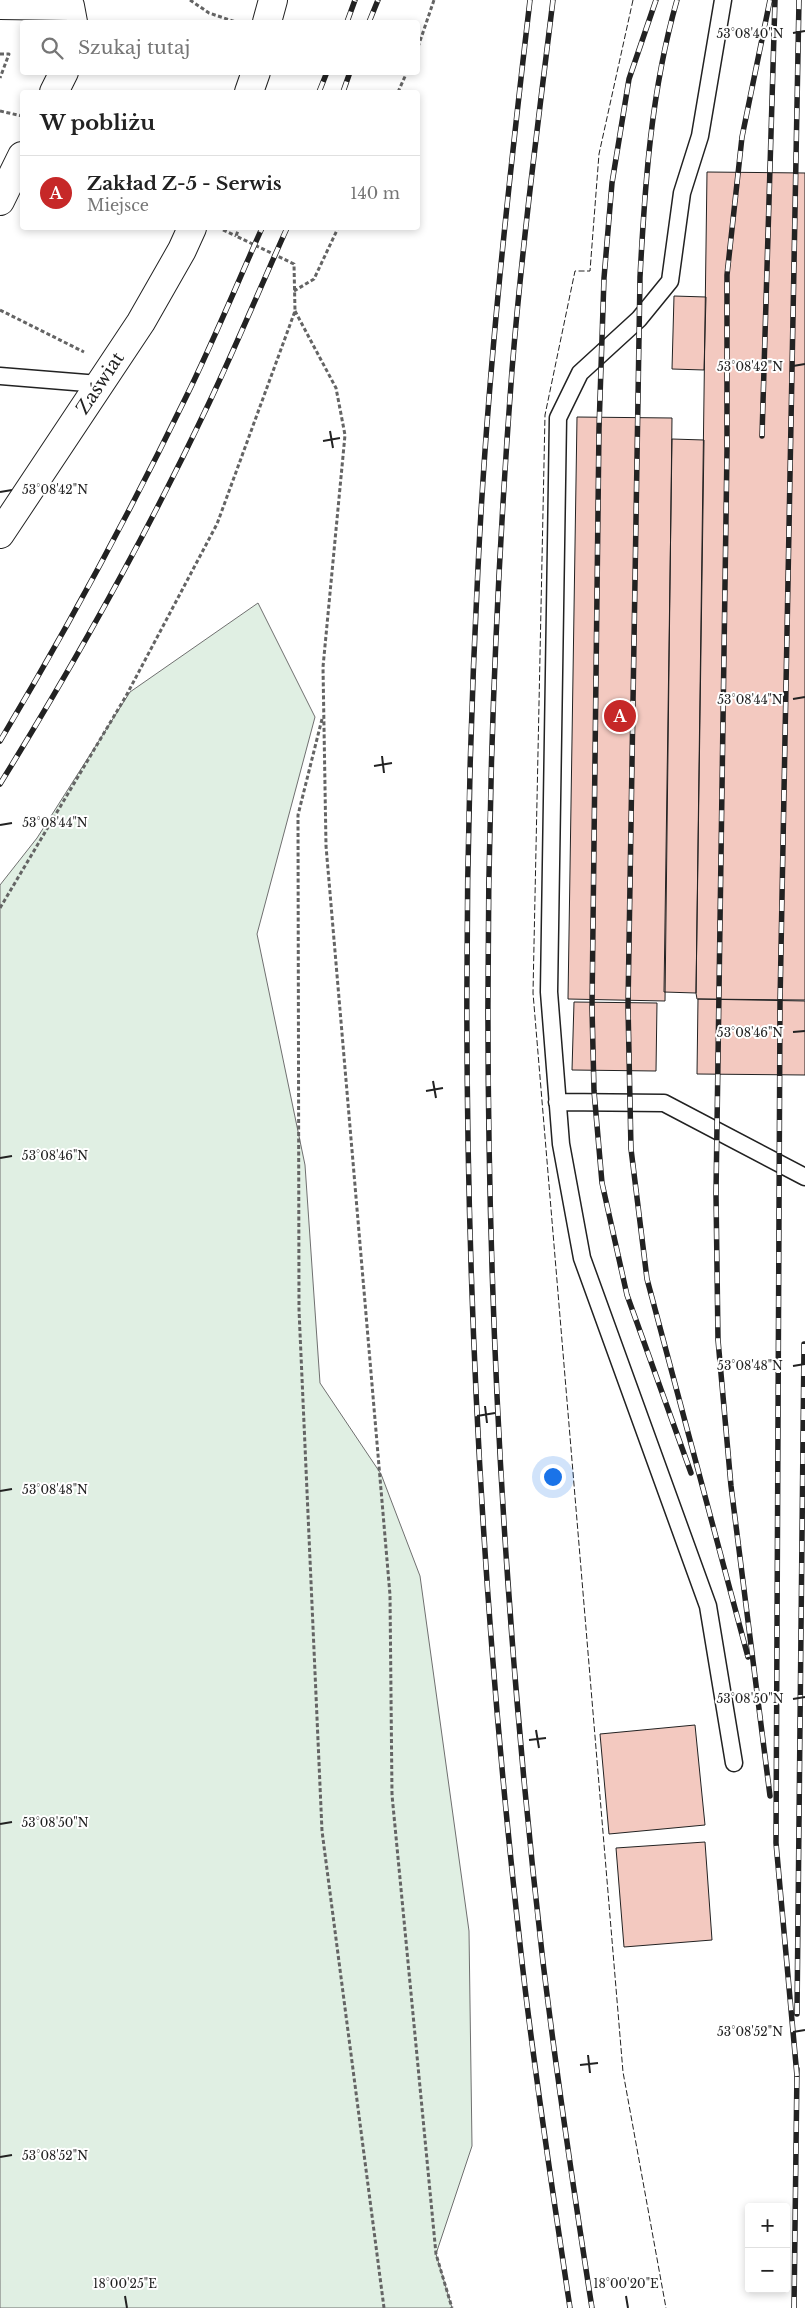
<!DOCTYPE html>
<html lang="pl">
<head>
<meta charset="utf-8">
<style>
  :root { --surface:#fff; --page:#f2f2f2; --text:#222; --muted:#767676; --line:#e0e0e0; --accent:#c62828 }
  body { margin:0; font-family:"Libre Baskerville",serif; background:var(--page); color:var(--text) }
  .controls { position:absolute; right:15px; bottom:15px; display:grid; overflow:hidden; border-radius:5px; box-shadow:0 2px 8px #0003 }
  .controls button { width:45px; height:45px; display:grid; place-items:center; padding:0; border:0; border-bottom:1px solid var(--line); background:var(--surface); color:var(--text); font:25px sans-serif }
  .you { position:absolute; left:552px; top:1476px; width:18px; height:18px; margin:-12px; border:4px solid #fff; border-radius:50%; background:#1a73e8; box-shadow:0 0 0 8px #1a73e833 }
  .badge { display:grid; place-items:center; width:32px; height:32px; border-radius:50%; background:var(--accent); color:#fff; font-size:16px; font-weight:700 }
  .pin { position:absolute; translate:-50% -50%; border:2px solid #fff; box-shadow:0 1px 5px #0006 }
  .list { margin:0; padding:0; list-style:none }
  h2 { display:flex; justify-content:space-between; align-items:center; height:65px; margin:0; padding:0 20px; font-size:21px }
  h2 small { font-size:16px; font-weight:400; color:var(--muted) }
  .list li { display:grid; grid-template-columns:32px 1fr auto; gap:15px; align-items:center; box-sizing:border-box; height:75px; padding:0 20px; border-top:1px solid var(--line) }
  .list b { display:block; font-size:19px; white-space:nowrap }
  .list p { margin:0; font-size:16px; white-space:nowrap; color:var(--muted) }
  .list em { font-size:16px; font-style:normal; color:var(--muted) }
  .icon { flex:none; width:28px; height:28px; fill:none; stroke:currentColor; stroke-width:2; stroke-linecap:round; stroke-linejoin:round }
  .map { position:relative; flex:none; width:805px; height:2308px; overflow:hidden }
  .search { position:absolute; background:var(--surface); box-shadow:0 2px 8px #0003; left:20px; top:20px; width:400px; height:55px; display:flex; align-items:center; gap:12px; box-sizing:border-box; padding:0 18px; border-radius:5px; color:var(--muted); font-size:19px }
  .panel { position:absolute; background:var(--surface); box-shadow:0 2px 8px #0003; left:20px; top:90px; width:400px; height:140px; border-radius:5px }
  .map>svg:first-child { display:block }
  .green { fill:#e0efe3; stroke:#6f6f6f }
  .building { fill:#f3c9c0; stroke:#222 }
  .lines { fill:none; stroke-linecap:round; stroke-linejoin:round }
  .lane-casing { stroke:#222; stroke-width:19 }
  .street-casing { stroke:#222; stroke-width:30 }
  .path { stroke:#646464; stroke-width:3; stroke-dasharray:4 2.5; stroke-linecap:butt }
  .lane { stroke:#fff; stroke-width:16 }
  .street { stroke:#fff; stroke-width:28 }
  .rail-casing { stroke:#222; stroke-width:5.5 }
  .rail { stroke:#fff; stroke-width:4; stroke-dasharray:11; stroke-linecap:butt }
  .fence { stroke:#222; stroke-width:1; stroke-dasharray:6 2.5; stroke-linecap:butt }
  .ticks { fill:none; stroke:#222; stroke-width:2 }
  .labels { text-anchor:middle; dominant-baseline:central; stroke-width:4; stroke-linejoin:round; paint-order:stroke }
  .street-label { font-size:18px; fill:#222; stroke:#fff }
  .ticks-label { font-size:12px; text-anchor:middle; fill:#222; stroke:#fff; stroke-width:4; stroke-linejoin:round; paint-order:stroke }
</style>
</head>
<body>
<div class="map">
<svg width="805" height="2308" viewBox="0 0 805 2308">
  <rect width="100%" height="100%" fill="#fff"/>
  <path class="green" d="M258,603l57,114 -58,217 48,231 15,218 61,91 39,102 49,355 3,215 -36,108 16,54h-452v-1423l37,-47 93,-146z"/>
  <path class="building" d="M707,172l98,1v827l-108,-1 -1,-6z
    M674,296l32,1 -2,73 -32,-1z
    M577,417l95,1 -7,583 -97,-2z
    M672,439l32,1 -8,553 -32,-1z
    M698,999l107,2v74l-108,-1z
    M574,1002l83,1 -1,68 -84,-1z
    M695,1725l10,100 -96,9 -9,-100z
    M705,1842l7,98 -88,7 -8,-99z"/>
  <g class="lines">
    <g class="lane-casing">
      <path id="lane" d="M723,0l-23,136 -18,57 -12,88 -31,38 -59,54 -22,45 -9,574 12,152 21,114 126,348 26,157
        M0,376l99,8
        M557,1102l107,1 141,74"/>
    </g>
    <g class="street-casing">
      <g id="street">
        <path d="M0,5l70,1 3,16"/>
        <path d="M267,22l6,-22"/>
        <path d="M54,92l10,-20"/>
        <path d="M249,92l7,-20"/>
        <path d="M0,201l22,-45"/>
        <path id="s1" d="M0,534l141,-212 41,-72 10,-22"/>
      </g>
    </g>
    <path class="path" d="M190,0l19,13 27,9
      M418,47l16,-47
      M0,54h9l-9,24
      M398,92l9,-20
      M0,111l22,5
      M223,230l13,6
      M294,291l20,-12 24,-51
      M0,310l84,42
      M295,311l41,77 9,47 -22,232 3,179 64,749 2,200 44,459 16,54
      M322,719l-24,96 1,495 23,521 62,477
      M0,908l126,-212 91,-172 78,-213 -1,-47 -58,-28 3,-8"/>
    <use href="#lane" class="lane"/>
    <use href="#street" class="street"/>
    <g class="rail-casing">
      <path id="rail" d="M530,0c-22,189 -43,378 -52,568 -24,465 -9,932 44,1394 13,116 31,231 48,346
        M553,0c-15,123 -31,246 -41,370 -40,530 -30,1065 31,1592 14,116 31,231 49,346
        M656,0l-27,79 -17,104 -8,95 -5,150 -7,580 2,83 8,92 25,112 64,178
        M677,0c-26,91 -32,183 -37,277l-12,729 3,143 16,130 101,378
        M770,0l-28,137 -15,138v175l-11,744 2,146 13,146 39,310
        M347,22l8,-22
        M369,22l9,-22
        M319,92l8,-20
        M343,92l7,-20
        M762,436l13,-436
        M0,741c67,-112 129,-227 186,-344 27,-55 51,-113 76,-169
        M0,784c76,-123 147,-250 209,-381 27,-57 52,-117 78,-175
        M797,2014l7,-670
        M797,2076l-21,-233 4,-840 19,-1003
        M794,2308l3,-239"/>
    </g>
    <use href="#rail" class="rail"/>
    <path class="fence" d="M633,0l-34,154 -9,117h-15l-30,144 -12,578 90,1079 43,236"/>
  </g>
  <path class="ticks" d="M793,33l12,-2M793,366l12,-2M330,431l3,17M323,441l17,-3M0,492l12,-2M793,699l12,-2M382,756l2,17M374,766l18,-3M0,825l12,-2M793,1032l12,-1M433,1081l3,17M426,1091l17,-3M0,1158l12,-2M793,1366l12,-2M485,1406l2,17M477,1416l18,-3M0,1491l12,-2M793,1699l12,-2M536,1730l3,18M529,1740l17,-2M0,1824l12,-2M793,2032l12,-2M588,2055l2,18M580,2065l18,-2M0,2157l12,-2M125,2296l2,12M626,2296l2,12"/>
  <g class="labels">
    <g class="street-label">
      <text stroke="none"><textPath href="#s1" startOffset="181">Zaświat</textPath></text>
    </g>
  </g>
  <g class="ticks-label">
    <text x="750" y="38">53°08'40"N</text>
    <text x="750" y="371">53°08'42"N</text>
    <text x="55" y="494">53°08'42"N</text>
    <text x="750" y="704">53°08'44"N</text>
    <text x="55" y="827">53°08'44"N</text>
    <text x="750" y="1037">53°08'46"N</text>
    <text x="55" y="1160">53°08'46"N</text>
    <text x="750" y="1370">53°08'48"N</text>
    <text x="55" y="1494">53°08'48"N</text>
    <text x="750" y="1703">53°08'50"N</text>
    <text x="55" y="1827">53°08'50"N</text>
    <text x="750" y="2036">53°08'52"N</text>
    <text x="55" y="2160">53°08'52"N</text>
    <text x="125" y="2288">18°00'25"E</text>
    <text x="626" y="2288">18°00'20"E</text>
  </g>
</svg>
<div class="controls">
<button>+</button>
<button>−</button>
</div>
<div class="you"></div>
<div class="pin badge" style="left:620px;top:716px">A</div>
<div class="search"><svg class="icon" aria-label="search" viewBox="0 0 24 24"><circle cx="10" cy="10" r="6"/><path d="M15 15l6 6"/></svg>Szukaj tutaj</div>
<section class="panel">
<h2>W pobliżu<small></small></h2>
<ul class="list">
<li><span class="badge">A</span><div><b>Zakład Z-5 - Serwis</b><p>Miejsce</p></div><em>140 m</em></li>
</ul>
</section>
</div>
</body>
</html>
